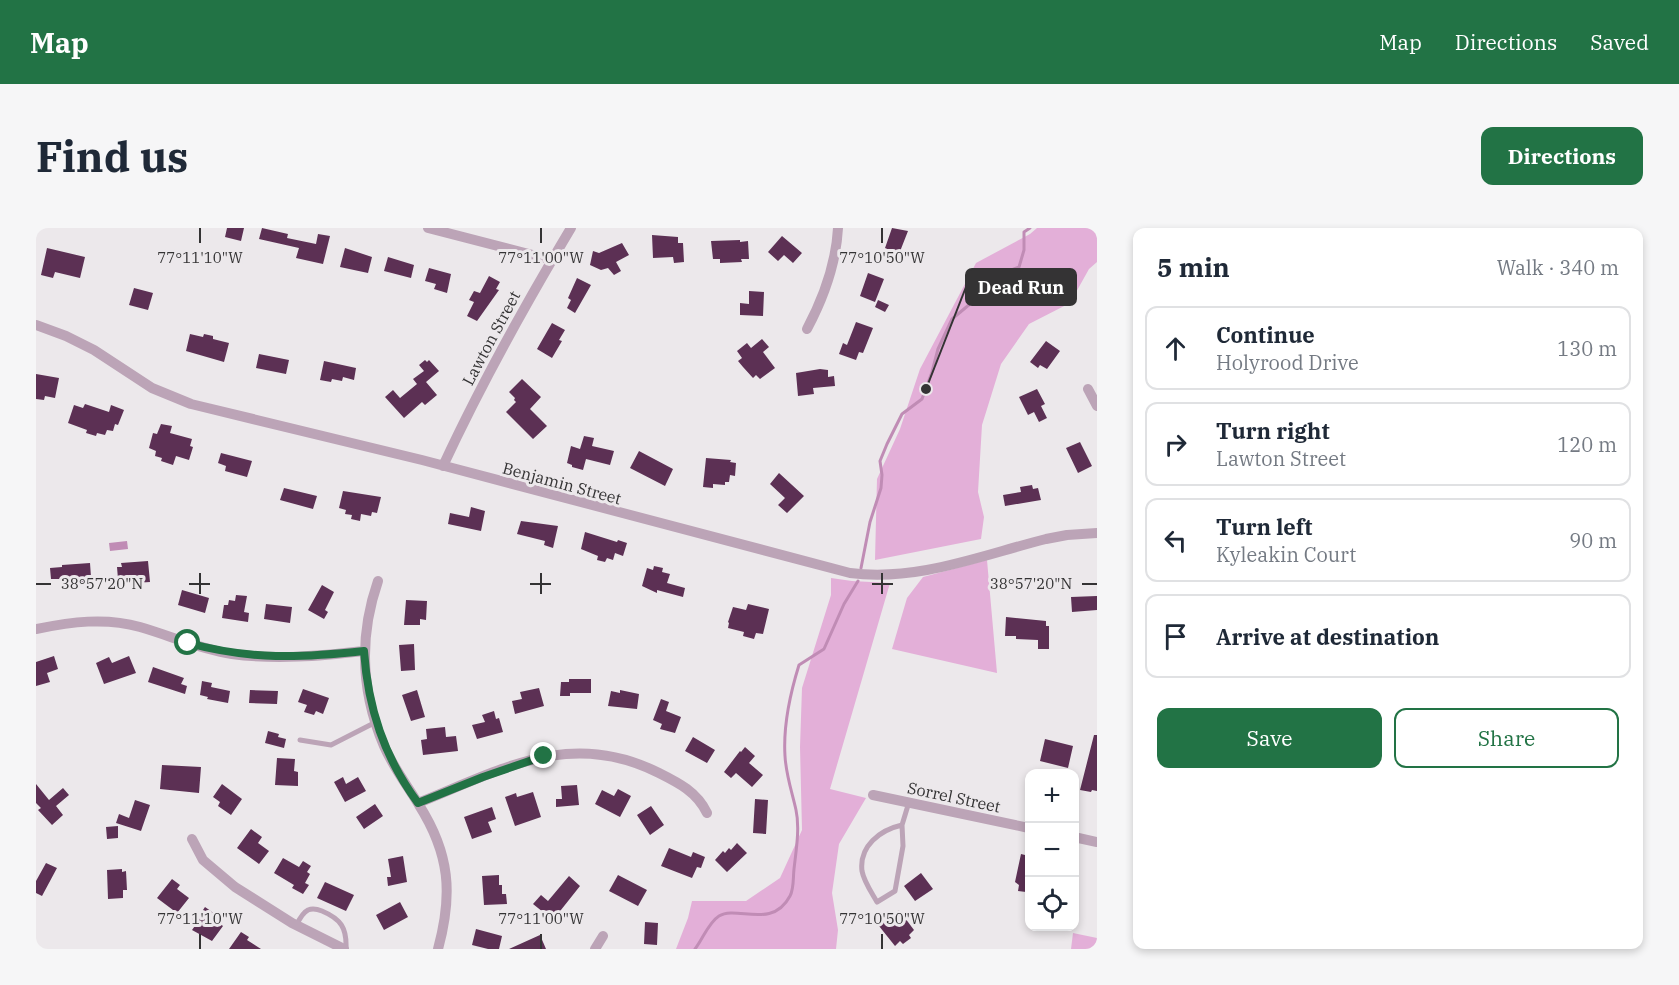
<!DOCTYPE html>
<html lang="en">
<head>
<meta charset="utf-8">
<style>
  :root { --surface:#fff; --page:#f6f6f7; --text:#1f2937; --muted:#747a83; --line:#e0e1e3; --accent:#227345 }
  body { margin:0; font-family:"IBM Plex Serif",serif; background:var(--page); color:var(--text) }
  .controls { position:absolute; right:18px; bottom:18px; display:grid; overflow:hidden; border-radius:12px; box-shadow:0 3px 9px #0003 }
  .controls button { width:54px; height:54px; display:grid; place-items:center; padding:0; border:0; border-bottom:2px solid var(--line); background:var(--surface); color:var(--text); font:30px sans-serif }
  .stop { position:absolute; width:18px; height:18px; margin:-14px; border:4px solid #227345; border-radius:50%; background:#fff }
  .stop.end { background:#227345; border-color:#fff; box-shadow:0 2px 6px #0008 }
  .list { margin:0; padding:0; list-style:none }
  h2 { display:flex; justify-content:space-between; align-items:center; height:78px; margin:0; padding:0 24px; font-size:26px }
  h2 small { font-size:20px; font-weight:400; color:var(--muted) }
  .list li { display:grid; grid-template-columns:39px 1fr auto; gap:18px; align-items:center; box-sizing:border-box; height:84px; margin:0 12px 12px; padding:0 12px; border:2px solid var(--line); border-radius:12px }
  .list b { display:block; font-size:22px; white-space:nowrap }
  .list p { margin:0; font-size:20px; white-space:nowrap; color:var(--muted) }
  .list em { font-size:20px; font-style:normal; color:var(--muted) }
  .actions { display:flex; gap:12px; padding:18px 24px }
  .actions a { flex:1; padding:14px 0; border:2px solid var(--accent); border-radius:12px; text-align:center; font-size:21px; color:var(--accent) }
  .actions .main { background:var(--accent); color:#fff }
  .icon { flex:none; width:33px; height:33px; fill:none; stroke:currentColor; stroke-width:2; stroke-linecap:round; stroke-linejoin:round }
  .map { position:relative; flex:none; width:1061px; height:721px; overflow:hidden; border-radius:12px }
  header { display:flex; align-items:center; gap:36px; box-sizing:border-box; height:84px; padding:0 30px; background:var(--accent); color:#fff }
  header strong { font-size:28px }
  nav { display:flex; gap:33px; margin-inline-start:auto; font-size:21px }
  .intro { display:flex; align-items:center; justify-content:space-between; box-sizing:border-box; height:144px; padding:0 36px }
  h1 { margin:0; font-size:42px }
  .button { padding:15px 27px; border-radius:12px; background:var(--accent); color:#fff; font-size:21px; font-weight:700 }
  main { display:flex; gap:36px; padding:0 36px }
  aside { flex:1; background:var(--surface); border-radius:12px; box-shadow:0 3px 9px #0003 }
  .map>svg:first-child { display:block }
  .green { fill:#e3afd8 }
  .water { fill:#c08cb5 }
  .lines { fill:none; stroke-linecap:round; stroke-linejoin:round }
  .stream { stroke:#c08cb5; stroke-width:3 }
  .building { fill:#5c3054 }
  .service { stroke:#bca4b7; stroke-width:5 }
  .minor { stroke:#bca4b7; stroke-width:10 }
  .route { stroke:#227345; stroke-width:8 }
  .ticks { fill:none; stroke:#343334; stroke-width:2 }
  .labels { text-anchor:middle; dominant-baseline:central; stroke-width:6; stroke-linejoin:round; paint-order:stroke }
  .street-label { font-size:16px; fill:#343334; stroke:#ece8eb }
  .ticks-label { font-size:15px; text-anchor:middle; fill:#343334; stroke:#ece8eb; stroke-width:6; stroke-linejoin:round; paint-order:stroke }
  .leader { fill:none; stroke:#343334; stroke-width:2 }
  .callout-dot { fill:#343334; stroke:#ece8eb; stroke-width:2 }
  .callout { fill:#343334; stroke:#343334; stroke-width:2 }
  .callout-label { font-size:18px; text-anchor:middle; font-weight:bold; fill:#fff }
</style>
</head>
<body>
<header>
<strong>Map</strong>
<nav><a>Map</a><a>Directions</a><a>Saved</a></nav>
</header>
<div class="intro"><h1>Find us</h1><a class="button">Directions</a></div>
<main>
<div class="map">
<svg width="1061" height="721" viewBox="0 0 1061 721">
  <rect width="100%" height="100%" fill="#ece8eb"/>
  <path class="green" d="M1001,0h60v34l-8,7 -19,34 -41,21 -28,40 -19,61 -4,67 6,25 -3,22 -106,21 2,-81 23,-50 20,-60 56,-106 54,-29z
    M951,332l10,113 -105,-24 15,-51 16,-21z
    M795,350l21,3 38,2 -60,206 36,9 -27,46 -7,49 6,37 -2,19h-160l12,-31 4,-17h54l34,-23 22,-48 -2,-83 2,-59 29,-93z
    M1037,705l24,5v11h-26z"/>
  <path class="water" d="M91,313l1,8 -18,2 -1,-8z"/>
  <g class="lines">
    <path class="stream" d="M825,340l9,-46 11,-34 1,-13 -2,-14 7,-17 15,-30 20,-15 10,-27 6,-23 14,-30 18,-15 7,-9 2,-10 4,-4 36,-14 5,-17v-18l6,-4
      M659,721c8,-10 13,-26 24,-33 18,-11 53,14 71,-20 4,-7 3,-18 4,-27 2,-18 6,-41 2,-59 -4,-18 -10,-35 -11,-54 -2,-31 5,-62 14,-91l25,-16 20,-45 14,-23"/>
  </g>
  <path class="building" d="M191,0h17l-3,13 -16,-4z
    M226,0l26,6 -1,4 29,6 2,-10 12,2 -7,28 -27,-6 3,-10 -40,-9z
    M856,0l16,3 -9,23 -14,-6z
    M616,7l26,2v6h5l1,19 -10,1 -1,-6 -20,1z
    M746,8l20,17 -9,10 -9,-8 -6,6 -10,-9z
    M704,12v2l8,-1 1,18h-8l1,3 -22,1v-4h-7l-2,-18z
    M586,15l7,12 -13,7 5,9 -7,4 -6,-7 -7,2 -11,-5 3,-14 6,2z
    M11,20l38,9 -5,21 -25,-6 -2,6 -12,-3z
    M309,20l27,9 -4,16 -28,-6z
    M352,29l26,8 -3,13 -27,-7z
    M393,40l22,6 -4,19 -13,-4 2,-5 -11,-3z
    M832,45l16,6 -9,23 -15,-6z
    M453,48l11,6 -4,7 3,1 -22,31 -10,-5 7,-14 -5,-2 5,-9 6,2z
    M541,50l14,7 -16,28 -8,-5 4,-8 -3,-2z
    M98,60l19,5 -5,17 -19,-5z
    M713,63l15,1 -1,24 -23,-1v-12l9,1z
    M842,72l11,5 -4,7 -10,-5z
    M820,94l17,6 -10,25 -4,-1 -3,8 -17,-6 4,-11 4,2z
    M516,95l13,7 -6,10 3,1 -10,17 -15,-9z
    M154,106l13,3 1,-3 9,2v3l16,4 -5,19 -38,-11z
    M726,111l7,8 -6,5 12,16 -15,11 -4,-4 -3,3 -10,-11 -5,-6 4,-3 -5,-7 10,-8 4,5z
    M1010,113l14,10 -13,18 -7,-4 -2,3 -8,-6z
    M223,126l30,6 -3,14 -30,-6z
    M389,132l2,2 2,-2 10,11 -13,11 11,13 -12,10 -3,-3 -18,16 -19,-21 8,-7 7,8 17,-14 -4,-5 11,-8 -5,-6z
    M288,133l32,7 -2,12 -11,-3 -1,4 -10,-2 -1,3 -11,-2z
    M784,141l8,1v7l6,-1 1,10 -22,2 1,6 -16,2 -2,-23z
    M0,146l23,4 -4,20 -10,-2 -1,4 -8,-1z
    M486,151l19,18 -11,12 17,17 -14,13 -27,-27 10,-10 -2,-2 1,-2 -6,-6z
    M1001,161l8,15 -4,2 6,12 -8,4 -5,-10 -6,3 -9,-18z
    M49,176l24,8 2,-7 13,5 -6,15 -3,-1 -2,7 -6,-1 -2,5 -8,-2 -1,3 -10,-3 1,-3 -19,-7 6,-18 9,3z
    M125,196l11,2 -2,7 22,6 -2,7 3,1 -4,13 -13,-4 -3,9 -12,-4 1,-3 -7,-2 1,-5 -7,-3 4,-15 4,1z
    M548,208l10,2 -2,8 22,5 -4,14 -24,-6 -3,11 -11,-3v-2l-5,-2 4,-17 9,3z
    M1044,214l12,24 -14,7 -12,-25z
    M603,223l34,18 -8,17 -35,-18z
    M185,225l31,8 -5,16 -22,-6 1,-5 -8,-3z
    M670,230l25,2 -1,2 6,1 -1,13 -5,-1 -1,7h-4v3l-12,-1v4l-10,-1z
    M743,245l25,23 -17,17 -9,-8 7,-7 -15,-14z
    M996,257l1,4 5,-1 3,12 -36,6 -2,-11 18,-3 -1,-5z
    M248,260l33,8 -4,13 -33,-9z
    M307,263l38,6 -4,16 -5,-1 -1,4 -10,-2 -1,7 -9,-2 1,-4 -7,-1 1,-4 -7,-2z
    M435,279l14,4 -4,20 -33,-7 2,-11 19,4z
    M485,293l37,5 -5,22 -9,-3 1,-4 -28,-7z
    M549,304l32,10 1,-2 9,3 -4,13 -8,-3 -2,7 -6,-2 -2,4 -8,-2 1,-4 -17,-7z
    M112,333l2,21 -15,1v-5l-17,1 -1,-12h5l-1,-4z
    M54,335l1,14h-7l1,5 -20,1v-4h-14l-1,-11 12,-1v-2z
    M618,338l9,2 -1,4 8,2 -3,9 18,5 -2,9 -26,-7v3l-15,-7 5,-18 6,2z
    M286,357l12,7 -9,18 3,2 -4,7 -16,-9z
    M146,362l27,8 -4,15 -27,-8z
    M200,367l11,1 -3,16 5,1 -1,9 -26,-4 2,-13h4l1,-5 6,1z
    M1061,368v14l-25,2 -1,-15z
    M370,372l21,1 -1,19 -6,-1v6h-16z
    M230,376l26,3 -2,16 -26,-4z
    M712,376l21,5 -6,25 -7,-1 -2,6 -11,-3 1,-4 -16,-4 1,-5 -1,-1 5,-15 13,3z
    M970,389l40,4v5h3v23h-11v-9l-22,-1v-3h-11z
    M378,416l1,26 -14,1 -2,-26z
    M18,428l4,13 -11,4 3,9 -14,4v-24z
    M93,428l7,17 -32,11 -8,-21 13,-6 3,6z
    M117,439l31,11 -3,6 6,2 -2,8 -37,-12z
    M533,451h22v14h-21v3h-10l1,-14h8z
    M166,453l10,2 -1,4 19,4 -2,12 -21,-4 1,-2 -8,-2z
    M503,460l5,18 -29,8 -3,-13 10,-2 -2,-7z
    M267,461l26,9 -6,16 -7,-3 -2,4 -10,-3 3,-7 -9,-3z
    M214,462l28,1 -1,13 -28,-1z
    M381,462l8,27 -14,4 -9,-26z
    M584,462l19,4 -2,15 -29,-3 3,-15 9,2z
    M625,471l8,3 -3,9 15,6 -6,16 -15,-4 2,-5 -9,-4z
    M458,483l2,8 3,-1 4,14 -26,7 -5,-14 13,-3 -3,-7z
    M409,499l1,10 10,-1 2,15 -35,4 -2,-15 6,-1 -1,-10z
    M232,503l11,3 -1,3 8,2 -2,9 -19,-5z
    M1058,507h3v56l-5,-1 -1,2 -11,-2z
    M657,509l22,13 -8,13 -22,-12z
    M1009,511l28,7 -5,22 -28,-7z
    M709,519l10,9 -6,7 14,12 -11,12 -16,-14 -5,5 -7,-6 16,-21 1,1z
    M241,530l18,1 -1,12 4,1v14l-23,-1z
    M126,537l39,2 -2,26 -39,-4z
    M307,549l3,7 12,-7 8,14 -21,11 -11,-20z
    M0,556l13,16 14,-12 6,7 -13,11 7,9 -11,10 -14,-15 3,-2 -5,-5z
    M186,556l20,15 -11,16 -13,-9 2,-4 -7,-5z
    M541,557l2,20 -23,2v-8h6l-1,-13z
    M582,561l13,7 -11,21 -25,-13 7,-14 12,6z
    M497,564l8,25 -26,9 -10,-29 11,-4 1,4z
    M719,571l13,1 -2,34 -13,-1z
    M99,572l15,5 -9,26 -25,-8 3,-9 10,4z
    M339,576l8,12 -19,13 -8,-12z
    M615,578l13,19 -14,10 -13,-20z
    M456,579l4,12 -8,3 4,10 -20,7 -8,-22z
    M82,598v12l-11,1 -1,-12z
    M215,601l11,8 -4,6 11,8 -10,13 -22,-16z
    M701,615l10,10 -20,19 -12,-12 8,-9 2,2 4,-5 2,2z
    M633,620l22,9 2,-5 12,5 -4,11 -4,-1 -5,11 -31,-12z
    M985,626l8,2v30h-2l-1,6 -8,-1 1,-6 -4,-3z
    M367,628l4,26 -19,4 -1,-9h4l-3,-18z
    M247,630l16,9 4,-6 8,5 -4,6 3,2 -5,9 4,2 -6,9 -11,-6 2,-3 -20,-12z
    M10,635l11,5 -15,28 -6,-3v-12z
    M86,641v3l4,-1 1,19h-4v8l-15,1 -1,-29z
    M885,645l12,16 -18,12 -11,-15z
    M463,647v10h3v9h4l1,10 -23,1 -2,-29z
    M582,647l29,15 -9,16 -29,-15z
    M533,648l11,10 -27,34 -20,-16 8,-9 7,6z
    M136,651l8,6 -3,4 12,9 -12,15 -20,-15z
    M289,654l29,13 -8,16 -29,-13z
    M364,674l8,15 -24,13 -8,-15z
    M169,679l13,9 -3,4 8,6 -11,15 -20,-11 5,-7 -5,-4 6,-8 3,2z
    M863,682l15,20 -5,5 2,3 -8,6 -3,-3 -5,5 -16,-20z
    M609,694l13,1 -1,22 -13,-1z
    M440,701l26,7 -3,13h-11l-16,-4z
    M205,704l8,5 -2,3 14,9h-32z
    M504,707l6,14h-37z"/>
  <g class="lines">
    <path class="service" d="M264,512l31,5 45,-23
      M866,597l1,21 -8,45 -18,11c-5,-9 -13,-20 -15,-31 -3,-25 18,-41 40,-46l7,-23
      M260,698c3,-6 6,-13 12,-16 5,-2 9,-1 14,1 19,8 25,17 24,38"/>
    <path class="minor" d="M392,0l124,32
      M0,97l30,11 28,14 58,38 39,16 231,56 428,113c67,9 132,-18 196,-34l21,-4 30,-2
      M771,101c17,-32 29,-64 31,-101
      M1052,161l9,17
      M407,238c38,-82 82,-161 128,-238
      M342,353c-19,55 -17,111 6,165 9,21 23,39 35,59 31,49 34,89 19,144
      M0,401c35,-7 69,-12 104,-2 31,9 60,22 92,27 44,6 88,2 132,-3
      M837,567l156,33
      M382,575c83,-33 152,-75 241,-30 20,10 38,19 48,40
      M1038,609l23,5
      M156,611l11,21 32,27 57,36 52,26
      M559,721l8,-13"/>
  </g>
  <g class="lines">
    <path class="route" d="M152,415c63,17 112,15 176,8 4,57 20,106 54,152l65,-26 61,-21"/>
  </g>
  <path class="ticks" d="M164,0v15M505,0v15M846,0v15M164,345v21M505,345v21M846,345v21M0,356h15M153,356h21M494,356h21M836,356h21M1046,356h15M164,706v15M505,706v15M846,706v15"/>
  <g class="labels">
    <g class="street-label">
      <text transform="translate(455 110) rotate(-62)">Lawton Street</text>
      <text transform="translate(526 255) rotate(15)">Benjamin Street</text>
      <text transform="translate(918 569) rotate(12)">Sorrel Street</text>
    </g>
  </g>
  <g class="ticks-label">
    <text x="164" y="35">77°11'10"W</text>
    <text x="505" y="35">77°11'00"W</text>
    <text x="846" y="35">77°10'50"W</text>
    <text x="66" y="361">38°57'20"N</text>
    <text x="995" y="361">38°57'20"N</text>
    <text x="164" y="696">77°11'10"W</text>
    <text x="505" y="696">77°11'00"W</text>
    <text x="846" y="696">77°10'50"W</text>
  </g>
  <path class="leader" d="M890 161L930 59"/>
  <circle class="callout-dot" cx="890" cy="161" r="6"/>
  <rect class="callout" x="930" y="41" width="110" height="36" rx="6"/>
  <g class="callout-label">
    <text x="985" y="66">Dead Run</text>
  </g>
</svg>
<div class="controls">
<button>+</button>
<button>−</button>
<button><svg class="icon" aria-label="locate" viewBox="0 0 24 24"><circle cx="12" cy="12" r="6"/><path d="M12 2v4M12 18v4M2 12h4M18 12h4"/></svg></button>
</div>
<div class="stop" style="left:152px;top:415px"></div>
<div class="stop end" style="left:508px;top:528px"></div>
</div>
<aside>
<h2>5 min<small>Walk · 340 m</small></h2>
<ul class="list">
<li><svg class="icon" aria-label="ahead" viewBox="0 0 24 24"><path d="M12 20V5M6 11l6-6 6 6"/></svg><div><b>Continue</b><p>Holyrood Drive</p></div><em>130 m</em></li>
<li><svg class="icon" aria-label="right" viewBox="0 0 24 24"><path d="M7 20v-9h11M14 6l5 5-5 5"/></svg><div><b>Turn right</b><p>Lawton Street</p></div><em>120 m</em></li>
<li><svg class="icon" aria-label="left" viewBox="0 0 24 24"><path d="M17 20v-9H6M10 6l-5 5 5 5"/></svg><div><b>Turn left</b><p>Kyleakin Court</p></div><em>90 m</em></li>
<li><svg class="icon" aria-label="arrive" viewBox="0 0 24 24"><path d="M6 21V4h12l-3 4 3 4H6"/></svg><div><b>Arrive at destination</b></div></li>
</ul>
<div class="actions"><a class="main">Save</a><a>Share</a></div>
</aside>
</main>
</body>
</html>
